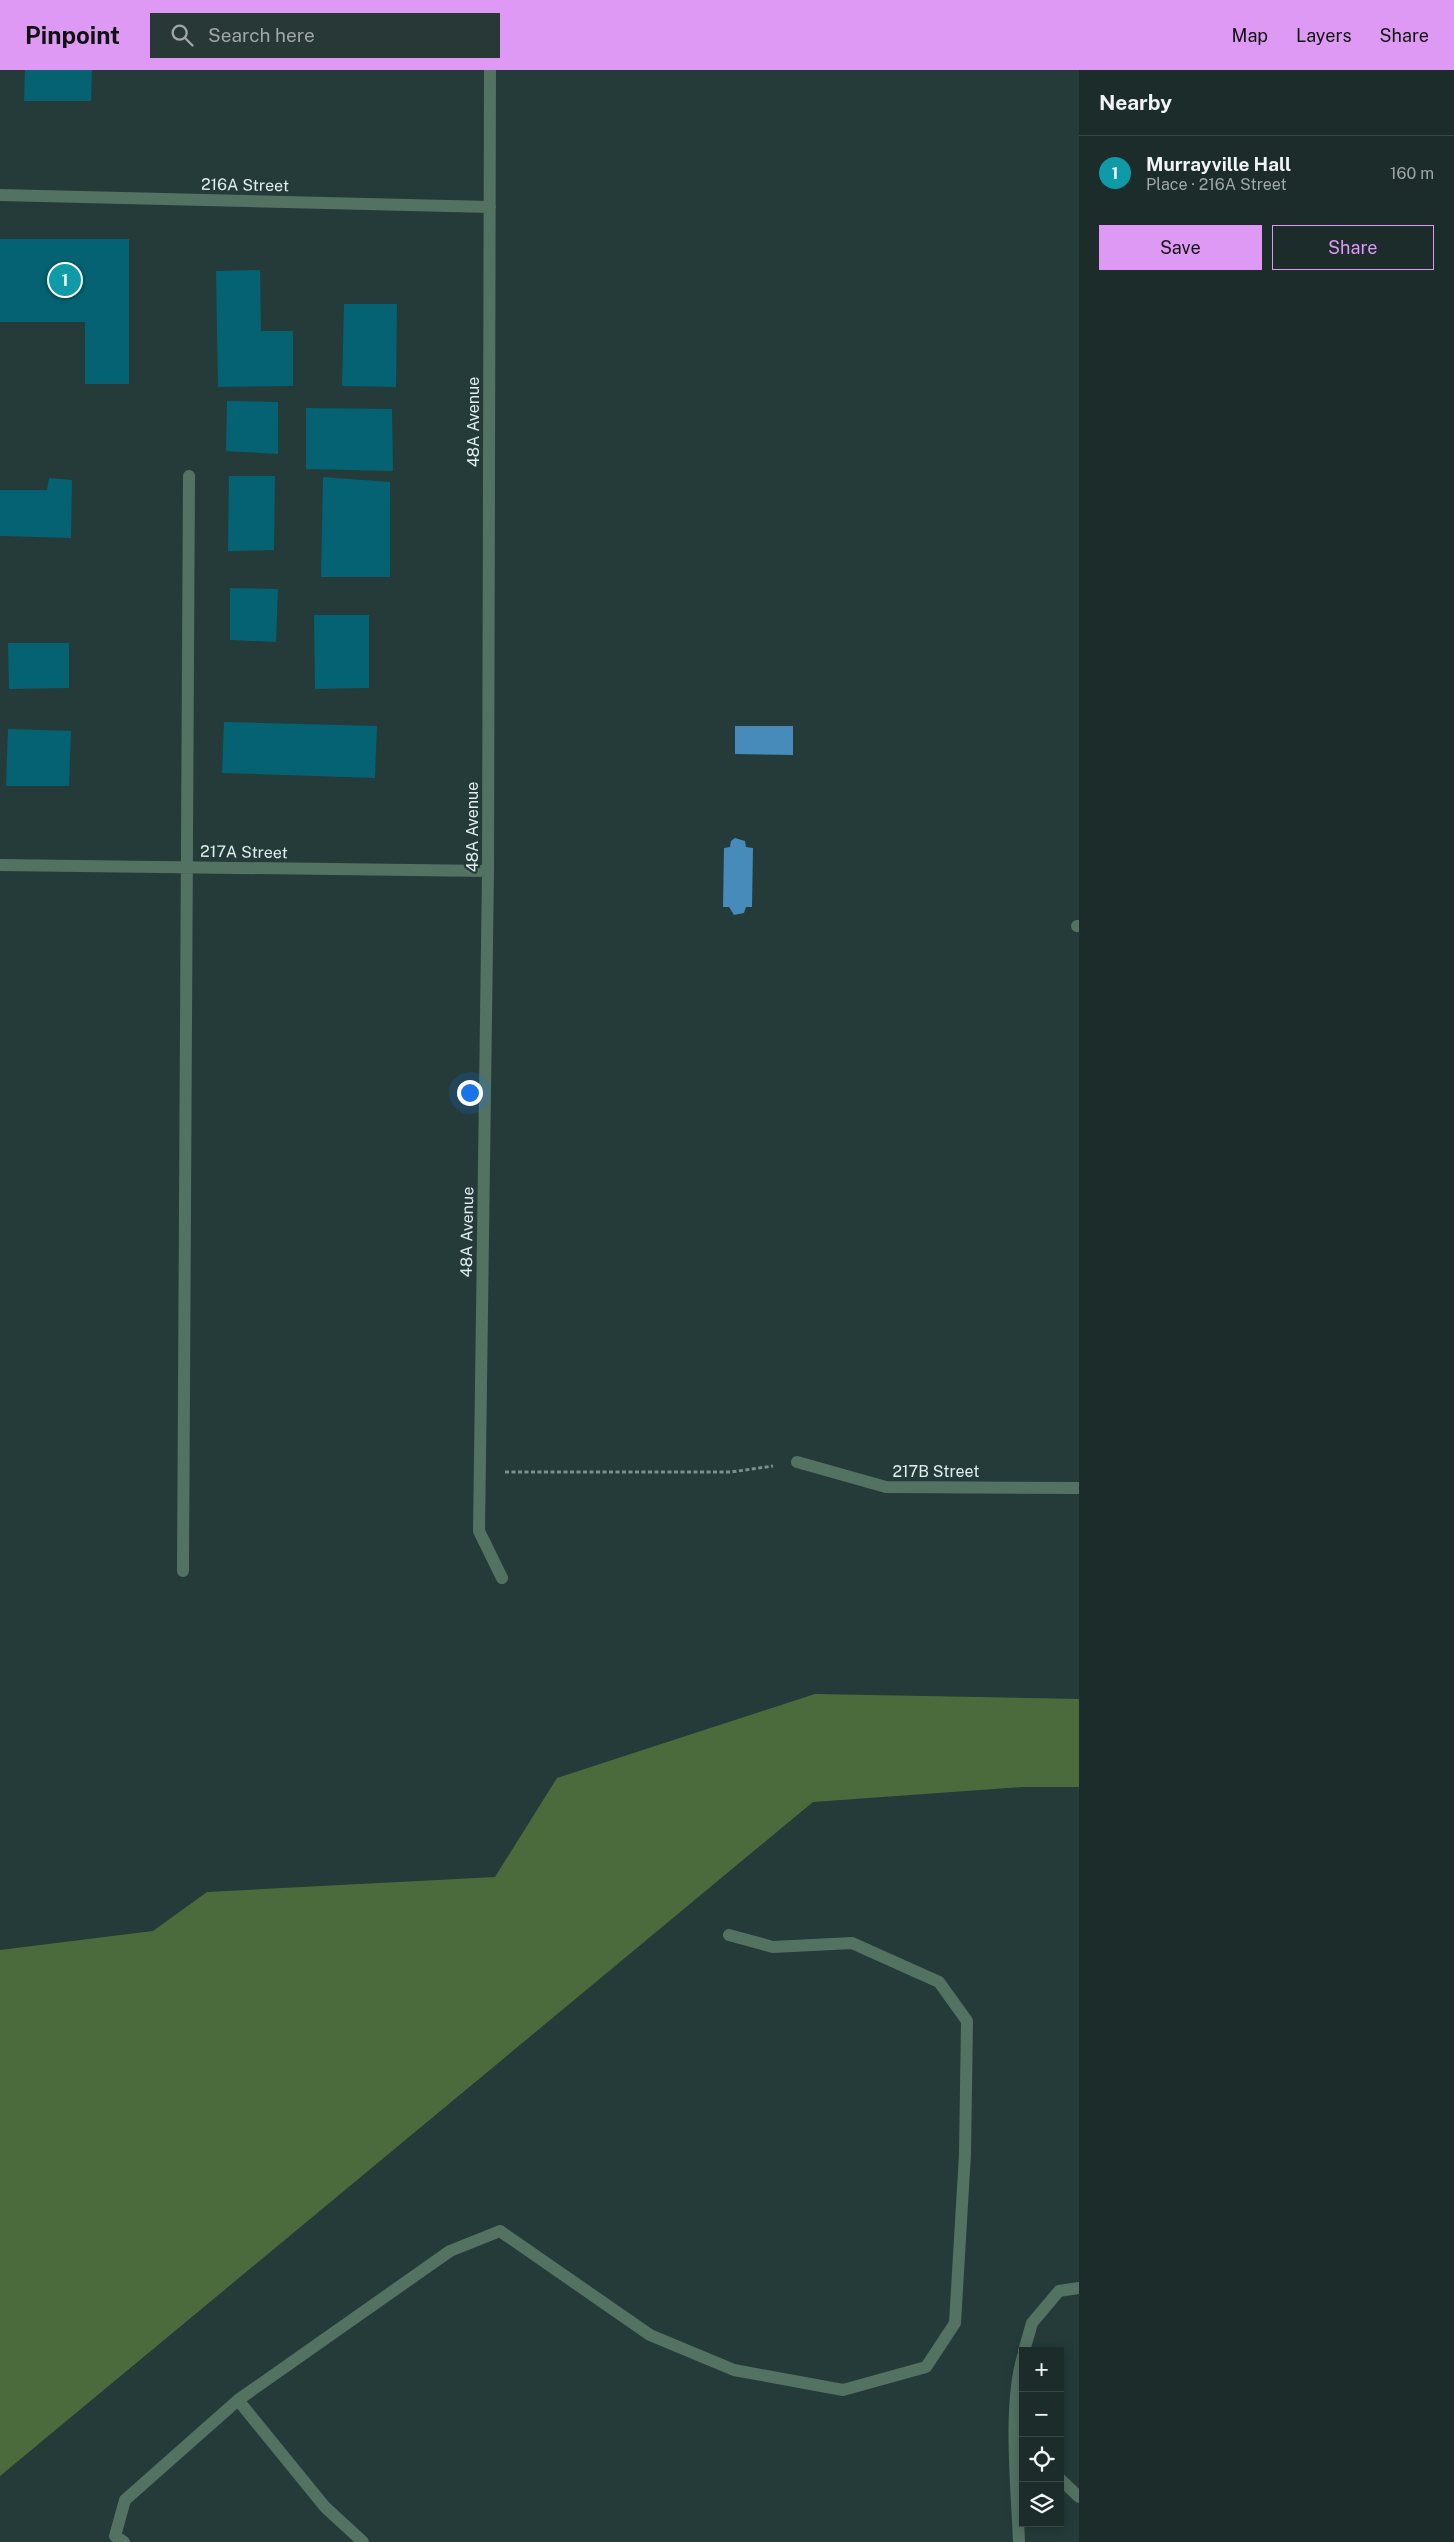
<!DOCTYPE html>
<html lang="en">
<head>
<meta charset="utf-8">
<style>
  :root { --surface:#1b2c2b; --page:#283837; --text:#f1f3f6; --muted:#a0a7a9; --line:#394847; --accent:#dd99f3 }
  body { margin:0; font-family:"Public Sans",sans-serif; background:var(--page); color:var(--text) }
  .controls { position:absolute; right:15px; bottom:15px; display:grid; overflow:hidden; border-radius:0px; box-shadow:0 2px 12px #0003 }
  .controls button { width:45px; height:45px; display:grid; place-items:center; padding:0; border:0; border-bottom:1px solid var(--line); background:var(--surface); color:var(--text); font:25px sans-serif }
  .you { position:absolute; left:469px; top:1022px; width:18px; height:18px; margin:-12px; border:4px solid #fff; border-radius:50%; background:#1a73e8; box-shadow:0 0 0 8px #1a73e833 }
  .badge { display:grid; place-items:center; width:32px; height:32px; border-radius:50%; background:var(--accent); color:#fff; font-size:16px; font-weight:700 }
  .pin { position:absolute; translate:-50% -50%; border:2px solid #fff; box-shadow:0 1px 5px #0006 }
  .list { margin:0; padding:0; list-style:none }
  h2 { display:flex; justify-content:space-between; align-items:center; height:65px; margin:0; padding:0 20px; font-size:21px }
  h2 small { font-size:16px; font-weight:400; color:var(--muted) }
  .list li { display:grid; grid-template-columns:32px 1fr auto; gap:15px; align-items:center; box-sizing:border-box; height:75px; padding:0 20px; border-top:1px solid var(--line) }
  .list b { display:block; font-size:19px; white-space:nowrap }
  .list p { margin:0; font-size:16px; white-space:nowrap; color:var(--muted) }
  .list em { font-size:16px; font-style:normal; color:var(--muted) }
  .actions { display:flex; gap:10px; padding:15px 20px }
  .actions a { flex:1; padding:11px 0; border:1px solid var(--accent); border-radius:0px; text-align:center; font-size:18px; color:var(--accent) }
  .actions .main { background:var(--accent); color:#111 }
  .icon { flex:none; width:28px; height:28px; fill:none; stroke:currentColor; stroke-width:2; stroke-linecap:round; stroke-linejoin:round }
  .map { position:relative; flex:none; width:1079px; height:2472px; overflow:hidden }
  header { display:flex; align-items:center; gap:30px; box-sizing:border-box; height:70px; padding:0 25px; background:var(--accent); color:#111 }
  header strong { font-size:24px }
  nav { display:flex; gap:28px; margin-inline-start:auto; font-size:18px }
  .search { width:350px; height:45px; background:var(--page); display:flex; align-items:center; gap:12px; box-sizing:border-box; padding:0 18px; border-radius:0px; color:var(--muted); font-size:19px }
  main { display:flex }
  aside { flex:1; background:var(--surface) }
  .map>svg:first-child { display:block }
  .green { fill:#4c6b3d }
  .water { fill:#468bb9 }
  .building { fill:#046272 }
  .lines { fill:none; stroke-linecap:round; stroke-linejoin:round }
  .path { stroke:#7c8e8c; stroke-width:3; stroke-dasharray:4 2.5; stroke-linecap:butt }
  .minor { stroke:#537262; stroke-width:12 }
  .labels { text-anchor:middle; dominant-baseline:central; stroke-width:4.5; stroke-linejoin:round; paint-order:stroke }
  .street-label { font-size:16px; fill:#e0eeec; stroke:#243b39 }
</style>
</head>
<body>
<header>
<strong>Pinpoint</strong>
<div class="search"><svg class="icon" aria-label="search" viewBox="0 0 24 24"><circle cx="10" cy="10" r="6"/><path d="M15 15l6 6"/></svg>Search here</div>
<nav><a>Map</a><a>Layers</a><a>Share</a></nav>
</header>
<main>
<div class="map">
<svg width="1079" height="2472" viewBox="0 0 1079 2472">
  <rect width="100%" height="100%" fill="#243b39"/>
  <path class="green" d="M815,1624l264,5v88h-56l-210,15 -813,674v-526l153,-19 54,-39 288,-15 62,-99z"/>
  <path class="water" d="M735,656h58v29l-58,-1z
    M735,768l10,3 1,6 7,1 -1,59h-6l-2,6 -10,2 -5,-8h-6l1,-59 6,-1 1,-6z"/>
  <path class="building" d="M25,0h67l-1,31h-67z
    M0,169h129v145h-44v-62h-85z
    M260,200l1,61h32v55l-75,1 -2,-116z
    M344,234h53l-1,83 -54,-1z
    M227,331l51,1v52l-52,-3z
    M306,338l86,1 1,62 -87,-2z
    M229,406h46l-1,74 -46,1z
    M323,407l67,5v95h-69z
    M49,408l23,2 -1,58 -71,-2v-46h47z
    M230,518l48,1 -2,53 -46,-2z
    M314,545h55v73l-54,1z
    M8,573h61v45l-60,1z
    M224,652l153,4 -2,52 -153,-5z
    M8,659l63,2 -2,55h-63z"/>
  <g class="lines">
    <path class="path" d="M505,1402h226l42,-6"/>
    <path class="minor" d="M490,0l-2,801 -9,660 23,47
      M0,125l490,12
      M0,795l488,6
      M1077,856h2
      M797,1392l89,25 193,1
      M183,1501l6,-1095
      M1024,2281l8,-28 27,-32 20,-3
      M1060,2409l19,18
      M124,2472l-9,-6 10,-36 113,-100
      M363,2472l-38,-35 -87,-107 212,-149 50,-20 150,104 84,35 109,20 83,-23 29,-44 10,-169 2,-133 -28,-39 -87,-39 -79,4 -44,-12
      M1019,2472c-2,-54 -11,-136 4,-186"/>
  </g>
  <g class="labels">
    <g class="street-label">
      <text transform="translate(245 115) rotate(1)">216A Street</text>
      <text transform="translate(473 352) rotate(-90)">48A Avenue</text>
      <text transform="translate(472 757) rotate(-90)">48A Avenue</text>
      <text transform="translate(244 782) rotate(1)">217A Street</text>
      <text transform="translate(467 1162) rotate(-89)">48A Avenue</text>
      <text x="936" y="1401">217B Street</text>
    </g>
  </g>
</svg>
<div class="controls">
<button>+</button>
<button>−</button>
<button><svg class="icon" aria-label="locate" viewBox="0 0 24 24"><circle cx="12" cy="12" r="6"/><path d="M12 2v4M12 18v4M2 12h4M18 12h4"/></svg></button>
<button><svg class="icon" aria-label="layers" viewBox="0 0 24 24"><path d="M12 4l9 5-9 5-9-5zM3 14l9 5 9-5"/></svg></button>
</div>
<div class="you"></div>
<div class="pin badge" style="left:65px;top:210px;background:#0f9aa8">1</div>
</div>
<aside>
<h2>Nearby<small></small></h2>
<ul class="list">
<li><span class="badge" style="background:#0f9aa8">1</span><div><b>Murrayville Hall</b><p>Place · 216A Street</p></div><em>160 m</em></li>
</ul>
<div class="actions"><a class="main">Save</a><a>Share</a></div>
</aside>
</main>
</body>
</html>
